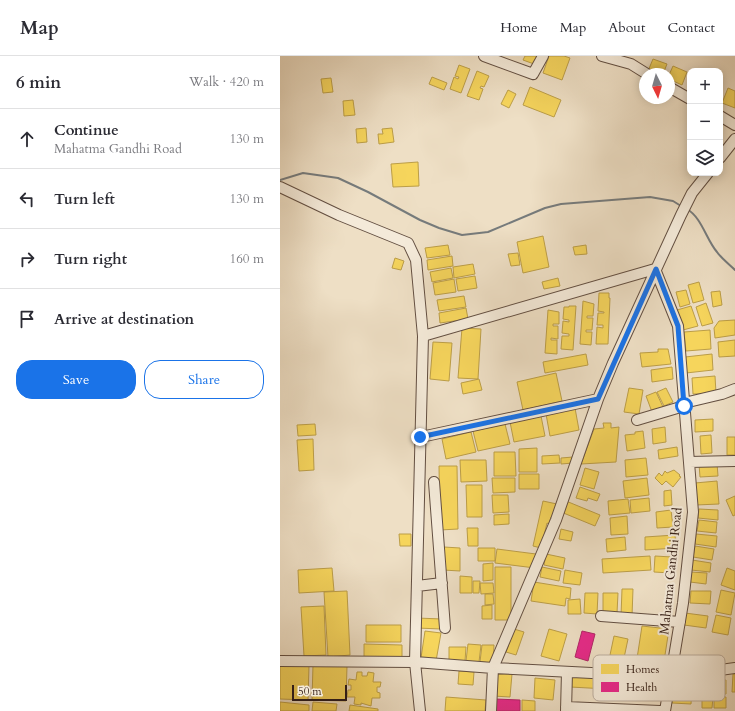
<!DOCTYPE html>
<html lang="en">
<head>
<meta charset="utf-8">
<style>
  :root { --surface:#fff; --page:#f2f2f3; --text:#2b2b33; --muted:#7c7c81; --line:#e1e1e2; --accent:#1a73e8 }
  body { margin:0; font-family:Cardo,serif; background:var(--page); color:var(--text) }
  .controls { position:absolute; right:12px; top:12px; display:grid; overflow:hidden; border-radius:8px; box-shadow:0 2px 10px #0003 }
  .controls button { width:36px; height:36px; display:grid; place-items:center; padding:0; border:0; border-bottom:1px solid var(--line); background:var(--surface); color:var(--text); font:20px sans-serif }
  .compass { position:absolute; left:359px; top:12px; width:36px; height:36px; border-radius:50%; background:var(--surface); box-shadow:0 2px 10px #0003; rotate:175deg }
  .scale { position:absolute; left:12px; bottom:10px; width:55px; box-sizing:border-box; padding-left:4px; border:2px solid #351f16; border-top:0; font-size:11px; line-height:14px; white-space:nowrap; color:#351f16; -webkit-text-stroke:3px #f4ead9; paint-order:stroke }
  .stop { position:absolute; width:12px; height:12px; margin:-9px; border:3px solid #1a73e8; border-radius:50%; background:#fff }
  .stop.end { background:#1a73e8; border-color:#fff; box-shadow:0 1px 4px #0008 }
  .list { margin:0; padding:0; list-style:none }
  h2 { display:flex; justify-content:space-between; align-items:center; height:52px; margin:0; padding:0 16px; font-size:17px }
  h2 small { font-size:13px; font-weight:400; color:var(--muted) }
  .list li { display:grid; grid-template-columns:26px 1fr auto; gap:12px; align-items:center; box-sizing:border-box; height:60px; padding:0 16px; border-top:1px solid var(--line) }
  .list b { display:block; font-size:15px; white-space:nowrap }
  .list p { margin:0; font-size:13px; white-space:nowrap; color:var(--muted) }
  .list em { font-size:13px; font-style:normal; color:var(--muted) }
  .actions { display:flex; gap:8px; padding:12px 16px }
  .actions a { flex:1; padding:9px 0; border:1px solid var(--accent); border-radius:16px; text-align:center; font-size:14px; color:var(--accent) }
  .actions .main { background:var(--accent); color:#fff }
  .icon { flex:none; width:22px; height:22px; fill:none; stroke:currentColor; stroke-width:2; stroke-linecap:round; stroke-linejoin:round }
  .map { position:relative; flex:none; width:455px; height:655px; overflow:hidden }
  header { display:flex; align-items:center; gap:24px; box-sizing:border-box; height:56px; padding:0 20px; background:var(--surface); border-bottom:1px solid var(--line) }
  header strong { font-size:19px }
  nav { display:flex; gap:22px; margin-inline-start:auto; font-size:14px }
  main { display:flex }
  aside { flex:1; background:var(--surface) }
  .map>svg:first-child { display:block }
  .homes { fill:#f6d55c; stroke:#bc9e47 }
  .health { fill:#e7298a; stroke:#b22667 }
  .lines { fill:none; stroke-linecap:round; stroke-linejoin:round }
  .stream { stroke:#767b7c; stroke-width:2 }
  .minor-casing { stroke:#634f42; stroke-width:12 }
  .minor { stroke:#f4ead9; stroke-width:10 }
  .route { stroke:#1a73e8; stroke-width:5 }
  .labels { text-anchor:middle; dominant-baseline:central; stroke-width:4; stroke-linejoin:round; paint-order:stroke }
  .street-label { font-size:13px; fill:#351f16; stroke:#f4ead9 }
  .key { fill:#f4ead9; stroke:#bbad9e; stroke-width:1 }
  .key-label { font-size:11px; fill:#351f16 }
</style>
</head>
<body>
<header>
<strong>Map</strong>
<nav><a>Home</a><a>Map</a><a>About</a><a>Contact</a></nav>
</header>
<main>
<aside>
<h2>6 min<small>Walk · 420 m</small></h2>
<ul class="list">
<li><svg class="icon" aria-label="ahead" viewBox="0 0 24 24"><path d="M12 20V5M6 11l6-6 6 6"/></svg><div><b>Continue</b><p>Mahatma Gandhi Road</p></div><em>130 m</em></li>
<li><svg class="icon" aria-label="left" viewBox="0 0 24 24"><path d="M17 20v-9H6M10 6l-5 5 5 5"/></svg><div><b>Turn left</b></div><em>130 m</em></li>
<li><svg class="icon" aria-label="right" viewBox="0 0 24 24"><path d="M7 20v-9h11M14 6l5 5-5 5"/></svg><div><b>Turn right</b></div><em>160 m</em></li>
<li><svg class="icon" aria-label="arrive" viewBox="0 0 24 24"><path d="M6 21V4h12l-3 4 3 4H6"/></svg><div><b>Arrive at destination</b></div></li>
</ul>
<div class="actions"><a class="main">Save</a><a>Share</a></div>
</aside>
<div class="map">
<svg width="455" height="655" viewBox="0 0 455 655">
  <rect width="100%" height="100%" fill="#eedfc5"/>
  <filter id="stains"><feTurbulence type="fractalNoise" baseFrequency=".005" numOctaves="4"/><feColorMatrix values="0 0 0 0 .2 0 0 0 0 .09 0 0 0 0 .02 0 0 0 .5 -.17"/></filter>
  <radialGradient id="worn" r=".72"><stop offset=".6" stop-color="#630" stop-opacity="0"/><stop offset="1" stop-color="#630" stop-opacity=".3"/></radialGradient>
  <path class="homes" d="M245,0h12l-3,8 -11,-4z
    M269,0h15l6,2 -8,22 -19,-7z
    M373,3l14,5 -4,10h-6l-9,-3z
    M179,9l11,4 -9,24 -11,-4 4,-12 4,2 1,-2 -4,-1z
    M393,10l14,6 -5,13 -13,-6v-4z
    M197,15l12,5 -5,11 -3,-1 -1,2 3,1 -4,11 -12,-4z
    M152,21l15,6 -3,7 -15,-6z
    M51,22l2,14 -10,1 -2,-14z
    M250,31l31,13 -7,17 -31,-12z
    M448,32l7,3v17l-13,-5z
    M228,34l8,4 -7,14 -8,-4z
    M73,44l2,15 -11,1 -1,-15z
    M86,72l1,14 -10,1 -1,-14z
    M112,72l2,14 -15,2 -1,-10h5l-1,-5z
    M138,106l1,24 -26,1 -2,-23z
    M263,180l6,31 -26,6 -6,-31z
    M168,189l2,10 -23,3 -2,-10z
    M306,189l1,9 -12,1 -2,-8z
    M238,197l2,12 -9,1 -3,-12z
    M172,200l1,10 -25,4 -1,-10z
    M115,202l9,3 -3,9 -9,-2z
    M193,208l2,10 -21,4 -1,-11z
    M171,212l2,10 -21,4 -2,-10z
    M195,220l2,12 -19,3 -2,-12z
    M278,222l2,8 -16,3 -2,-7z
    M174,223l2,13 -21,3 -2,-12z
    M419,226l5,18 -11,3 -5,-18z
    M406,234l4,14 -10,3 -4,-15z
    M440,235l2,14 -9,2 -2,-15z
    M319,237h10v5h1l-2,46h-12l1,-17 6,1v-3h-6l1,-12h6v-1l-6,-1z
    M184,240l2,11 -27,4 -2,-11z
    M303,245l11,3 -1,12h-6v2h6l-1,12h-6v2h6l-1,13 -11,-1z
    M426,247l7,20 -11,3 -6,-19z
    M289,250h7l-3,44 -12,-1 1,-13h7v-2l-7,-1 1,-12 6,1v-2l-6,-1 1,-12h5z
    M411,250l7,20 -15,4 -6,-20z
    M186,252l2,11 -28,4 -1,-10z
    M268,254l11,2v12h-6v2h5v13l-7,-1v2h6v14l-12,-1z
    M455,264v15l-20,3 -1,-10 5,-7z
    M182,272l19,1 -3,50 -20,-1z
    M430,274l1,19 -25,2 -2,-19z
    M455,284v16l-16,1 -1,-15z
    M153,286l19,1 -3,38 -19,-2z
    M378,293h10l3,15 -29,3 -2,-14 18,-1z
    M306,298l2,11 -43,8 -2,-11z
    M432,298l1,16 -27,3 -1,-16z
    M392,311l1,12 -21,3 -1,-12z
    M276,317l6,28 -39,9 -6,-28z
    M435,320l1,17 -23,1 -1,-16z
    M199,323l3,11 -19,4 -2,-11z
    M349,332l14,2 -4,24 -15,-2z
    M386,332l7,14 -9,4 -7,-14z
    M376,336l7,15 -11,5 -6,-16z
    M295,352l4,22 -29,6 -4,-22z
    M261,360l4,20 -31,6 -4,-20z
    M433,363v12l-18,1v-12z
    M323,367h8v5l8,-1 -3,35 -35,2 13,-35 10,-1z
    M35,368l1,11 -18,1 -1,-11z
    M225,368l5,20 -32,7 -5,-20z
    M385,371l1,15 -13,2 -1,-15z
    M363,375l2,17 -18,3 -2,-16 10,-1v-2z
    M191,376l5,20 -30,7 -4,-20z
    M431,379l1,18 -11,1 -1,-18z
    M447,381h8v18h-8z
    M33,383l1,31 -15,1 -2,-31z
    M397,391l1,9 -19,3 -1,-9z
    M257,392v24h-18v-23z
    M214,396h21l1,24h-22z
    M279,399l1,8 -18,1v-8z
    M293,401v6l-12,1v-6z
    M366,402l2,17 -22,2 -1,-17z
    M180,404h26l1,21 -26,1z
    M437,407l1,13 -18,1 -1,-13z
    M159,410h18l1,63 -18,1z
    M305,412l14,4 -5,17 -14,-4z
    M394,414l6,5 -1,1 2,1 -8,10 -7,-6 -4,4 -7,-7 4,-5 3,3 3,-5 2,2z
    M239,418h20v15h-20z
    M212,422h23v14l-22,1z
    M367,422l2,17 -24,3 -2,-17z
    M437,425l2,23 -23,1 -1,-22z
    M186,429h16v32h-15z
    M300,431l20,7 -3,7 -9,-3 -1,3 -11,-3z
    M391,434l1,15 -8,1v-15z
    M212,439h16l1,17 -16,1z
    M455,440v19l-2,1 -7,-16z
    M369,442l1,13 -19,2 -1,-13z
    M348,443l2,14 -21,2 -1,-14z
    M263,445l14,3 -3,14 -3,-1 -2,7 -2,-1 -6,25 -8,-2z
    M286,445l34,14 -5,11 -34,-14z
    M419,453l19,1v10l-20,-2z
    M391,454l2,17 -16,1 -1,-16z
    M229,458v10l-15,1v-10z
    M347,460l1,18 -17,1 -1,-17z
    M419,464l18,2 -1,11 -19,-2z
    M187,472h11v18h-10z
    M281,473l12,3 -2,9 -12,-2z
    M119,478h12v12h-11z
    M416,478l21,2 -1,11 -21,-3z
    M395,479l1,13 -31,2v-13z
    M345,481l1,13 -19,2 -1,-13z
    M415,490l19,3 -2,11 -19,-3z
    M164,491l16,1v23l-17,-1z
    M198,492h17v13h-17z
    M217,493l39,5 -1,14 -40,-5z
    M266,498l19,4 -2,11 -19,-4z
    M370,500l1,14 -48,3 -1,-14z
    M375,500l17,1 -1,16 -17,-1z
    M412,504l19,3 -1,9 -19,-2z
    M213,507v17l-10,1v-17z
    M215,511h16v53h-16z
    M262,511l19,4 -2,10 -19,-4z
    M52,512l2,23 -35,2 -1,-23z
    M447,512l8,3v19l-14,-5z
    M285,514l17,3 -2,12 -17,-2z
    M411,516l16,1 -1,11 -16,-2z
    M180,520l12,1v16h-12z
    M193,525h7l-1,12h-6z
    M254,526l37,6 -1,11 -4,-1 -1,8 -34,-5z
    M200,527h13l1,10 -13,1z
    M342,533h11l-1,27h-11z
    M441,534l14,3 -4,22 -15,-3z
    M67,535l3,64 -22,2 -4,-65z
    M411,535h20l-1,13 -20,-1z
    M305,537h13l-1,21 -13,-1z
    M323,537h15l-1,20h-14z
    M205,538h8l1,10 -9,1z
    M300,543l1,15h-13v-14z
    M212,549v14h-10v-13z
    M44,550l2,49 -22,1 -3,-49z
    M405,557l23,3 -2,12 -22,-3z
    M436,559l15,3 -3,17 -16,-3z
    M137,562l25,1 -1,10 -24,-1z
    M86,569h35v17h-35z
    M362,570l27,3 -6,39 -27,-3z
    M234,573l10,3 -8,23 -10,-3z
    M269,573l18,5 -8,27 -18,-5z
    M145,575l16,2 -5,28 -15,-3z
    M334,580l14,3 -4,19 -14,-3z
    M84,588l38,1v12h-38z
    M188,588l13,1 -2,17 -13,-1z
    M202,589h12l-1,18 -13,-1z
    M169,591h17l-1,14 -16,-1z
    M0,609l29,1 -1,34 -28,-1z
    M33,609l34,1 -1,35 -34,-1z
    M179,615l15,1 -1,13 -15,-1z
    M77,616h5v4h5l1,-4 6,1 -1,9h8l-1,5h-3v5l3,1v5h-8l-1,8 -10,-3v2l-7,-1 1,-7h-8l1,-7h3v-5h-3l1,-6 7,1z
    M214,618h18l-2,23 -17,-1z
    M291,618l36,2v13l-37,-2z
    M453,618h2v18h-3z
    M255,622l20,2 -2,20 -19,-2z
    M428,624h18v14h-18z
    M393,633l19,1 -1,14 -19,-1z
    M422,640l11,1 -1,11h-10z
    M166,641l40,3 -1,11h-40z
    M434,641h12v11h-12z
    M242,644l13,1v10h-13z
    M0,646l29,3v6h-29z
    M33,646l24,2 -1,7h-24z
    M70,649l28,4v2h-29z"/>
  <path class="health" d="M302,575l13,3 -7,27 -13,-4z
    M215,643l25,1v11h-25z"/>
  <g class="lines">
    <path class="stream" d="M0,124l23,-7 35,5 30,14 52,28 19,8 23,7 26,-3 57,-24 16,-4 89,-7 23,4 8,5
      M407,153c15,9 19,30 30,43 5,7 12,12 18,18"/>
    <g class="minor-casing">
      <path id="minor" d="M204,0l49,18 10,-18
        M322,0l29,8 16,10
        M389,31l21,12
        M440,60l15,9
        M440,102l15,-19
        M0,131l59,28 69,28 8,17 7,76
        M404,347l38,-9 13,-5
        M357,364l47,-14
        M141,381l177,-38
        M409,406l46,-1
        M154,426l11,146
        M137,530l25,-3
        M321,560l79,6
        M0,605l135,1 78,6 177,9 65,-9
        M286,651l94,4
        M140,655l-5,-49 8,-326 232,-67 23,57 15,186 -10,91 -18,108
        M211,655l2,-43 63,-148 42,-121 15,-36 68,-148 11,-22 16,-20
        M286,655l1,-39"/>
    </g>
    <use href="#minor" class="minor"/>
  </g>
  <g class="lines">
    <path class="route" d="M140,381l178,-38 58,-130 22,57 6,80"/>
  </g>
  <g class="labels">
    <g class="street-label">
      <text transform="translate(391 515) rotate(-84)">Mahatma Gandhi Road</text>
    </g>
  </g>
  <rect x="313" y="599" width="132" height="46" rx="6" class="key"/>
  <rect x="321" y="608" width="18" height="10" fill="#f6d55c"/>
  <rect x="321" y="626" width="18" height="10" fill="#e7298a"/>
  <g class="key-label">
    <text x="346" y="617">Homes</text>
    <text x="346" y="635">Health</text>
  </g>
  <rect width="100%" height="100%" filter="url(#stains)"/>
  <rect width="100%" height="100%" fill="url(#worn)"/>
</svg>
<div class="controls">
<button>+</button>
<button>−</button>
<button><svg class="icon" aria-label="layers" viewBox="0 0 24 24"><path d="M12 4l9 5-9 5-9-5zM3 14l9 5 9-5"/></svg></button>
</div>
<svg class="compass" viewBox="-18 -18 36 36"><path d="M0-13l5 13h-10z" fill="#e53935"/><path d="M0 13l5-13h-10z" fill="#7c7c81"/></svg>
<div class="scale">50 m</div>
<div class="stop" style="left:404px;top:350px"></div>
<div class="stop end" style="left:140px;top:381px"></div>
</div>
</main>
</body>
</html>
